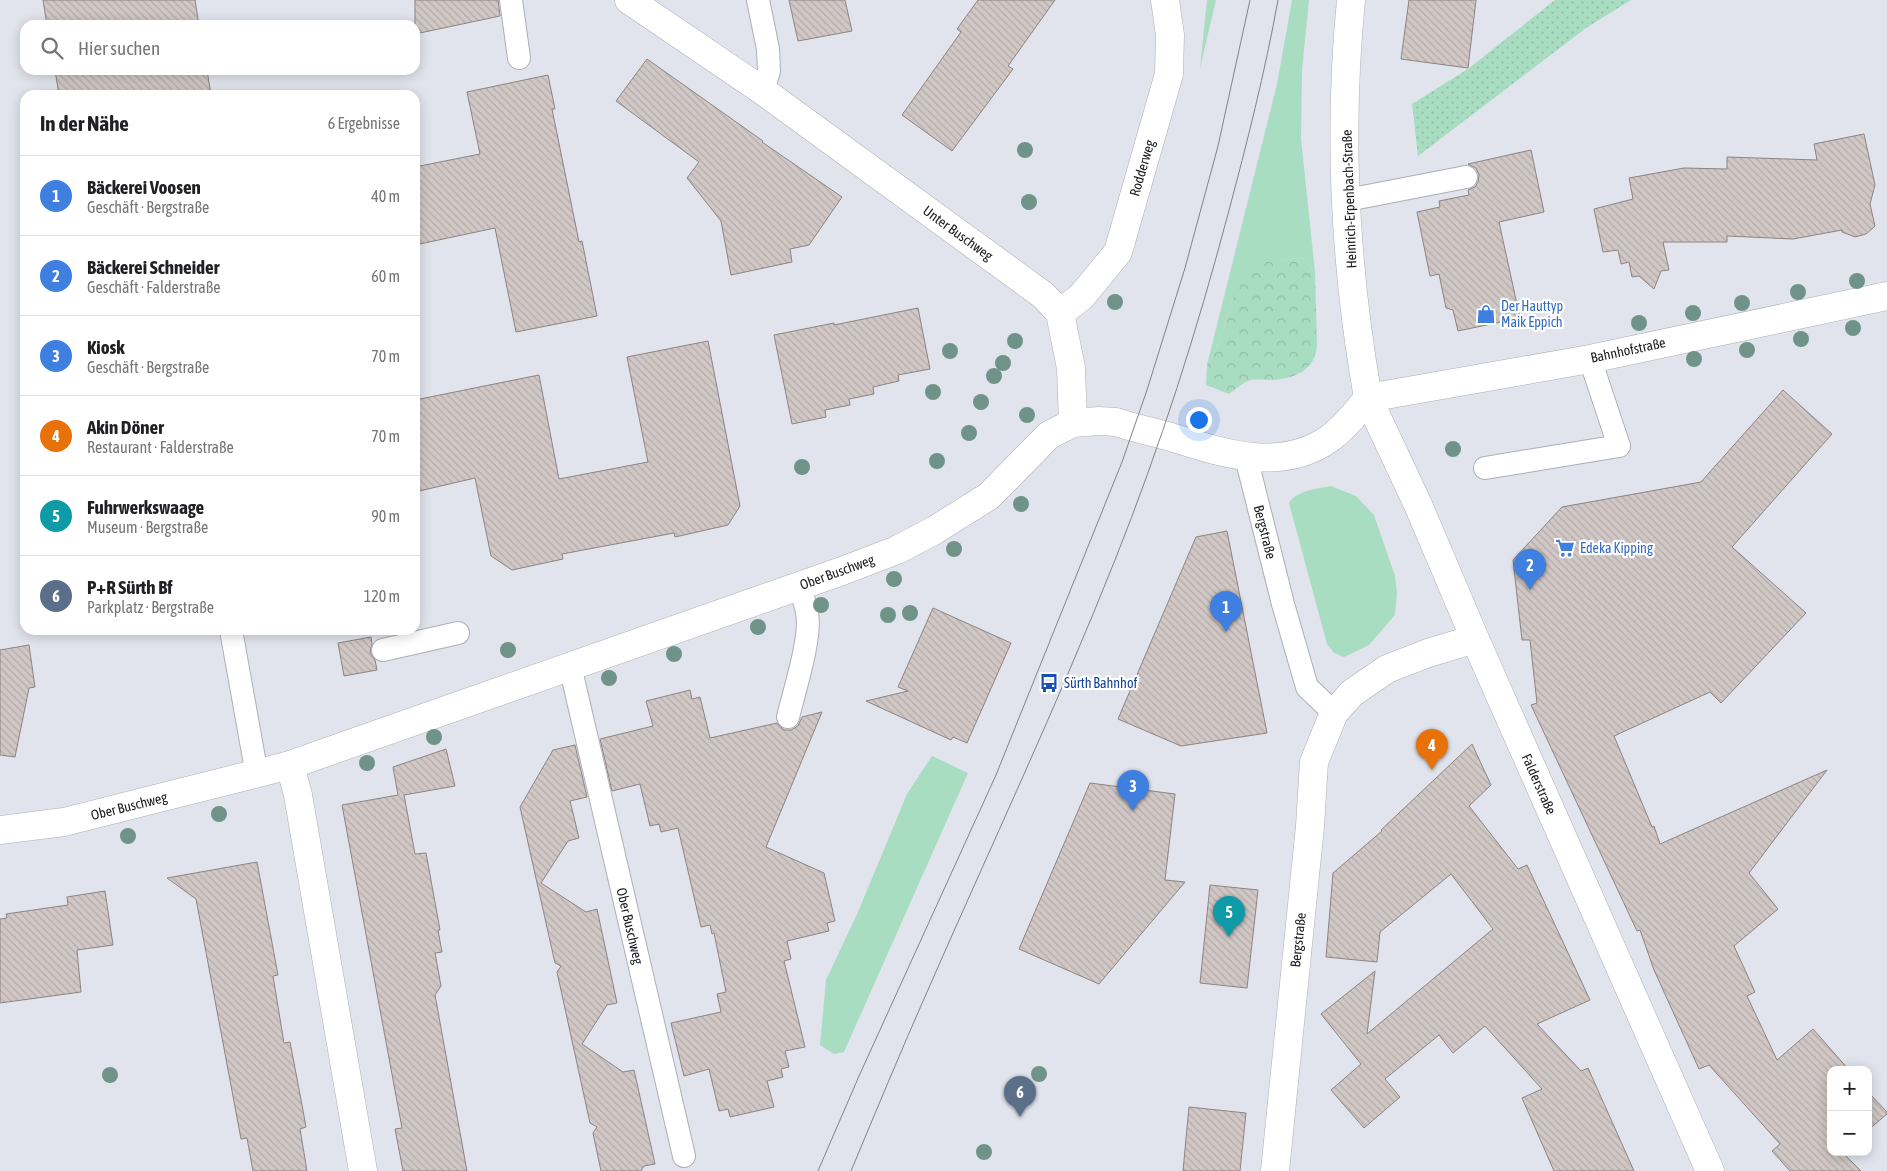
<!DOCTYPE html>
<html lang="de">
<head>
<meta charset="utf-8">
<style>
  :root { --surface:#fff; --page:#f6f6f6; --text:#202124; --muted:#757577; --line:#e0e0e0; --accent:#387766 }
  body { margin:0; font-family:"Asap Condensed",sans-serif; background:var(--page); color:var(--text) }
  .controls { position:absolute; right:15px; bottom:15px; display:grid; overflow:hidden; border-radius:10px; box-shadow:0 2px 12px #0003 }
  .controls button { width:45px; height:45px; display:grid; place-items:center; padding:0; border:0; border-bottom:1px solid var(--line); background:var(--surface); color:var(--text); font:25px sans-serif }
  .you { position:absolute; left:1198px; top:419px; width:18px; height:18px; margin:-12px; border:4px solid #fff; border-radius:50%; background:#1a73e8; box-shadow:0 0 0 8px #1a73e833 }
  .badge { display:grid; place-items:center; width:32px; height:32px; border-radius:50%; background:var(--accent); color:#fff; font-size:16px; font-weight:700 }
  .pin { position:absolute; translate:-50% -41px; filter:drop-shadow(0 1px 2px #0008) }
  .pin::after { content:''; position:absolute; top:26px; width:18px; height:15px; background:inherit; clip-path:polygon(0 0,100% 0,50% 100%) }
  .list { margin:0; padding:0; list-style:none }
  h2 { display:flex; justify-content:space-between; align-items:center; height:65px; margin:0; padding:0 20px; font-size:21px }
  h2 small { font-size:16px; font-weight:400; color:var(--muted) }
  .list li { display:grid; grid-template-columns:32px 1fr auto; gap:15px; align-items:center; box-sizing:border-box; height:80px; padding:0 20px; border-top:1px solid var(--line) }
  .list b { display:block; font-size:19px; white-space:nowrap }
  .list p { margin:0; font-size:16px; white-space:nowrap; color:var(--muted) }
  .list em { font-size:16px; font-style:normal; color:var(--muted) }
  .icon { flex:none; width:28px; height:28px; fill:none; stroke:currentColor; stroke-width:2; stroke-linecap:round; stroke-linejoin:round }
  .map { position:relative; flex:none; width:1887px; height:1171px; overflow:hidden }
  .search { position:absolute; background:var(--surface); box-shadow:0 2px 12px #0003; left:20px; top:20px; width:400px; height:55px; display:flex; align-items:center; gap:12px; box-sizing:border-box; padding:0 18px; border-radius:15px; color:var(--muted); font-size:19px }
  .panel { position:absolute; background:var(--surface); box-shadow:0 2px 12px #0003; left:20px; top:90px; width:400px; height:545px; border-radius:15px }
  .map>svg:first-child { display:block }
  .green { fill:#a8ddc2 }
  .forest { fill:url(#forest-crowns) }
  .park { fill:url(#park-dots) }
  .building { fill:url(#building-back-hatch); stroke:#8d8482 }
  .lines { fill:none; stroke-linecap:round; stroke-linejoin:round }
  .lane-casing { stroke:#adafb6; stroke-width:24 }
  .street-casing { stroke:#adafb6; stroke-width:29 }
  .secondary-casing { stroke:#adafb6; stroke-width:29 }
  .lane { stroke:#fff; stroke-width:22 }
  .street { stroke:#fff; stroke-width:28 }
  .secondary { stroke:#fff; stroke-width:28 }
  .tram { stroke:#818388; stroke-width:1 }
  .tree { fill:#709389 }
  .labels { text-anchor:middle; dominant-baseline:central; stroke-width:4.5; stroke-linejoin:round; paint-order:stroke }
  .street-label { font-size:14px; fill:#1b1b1e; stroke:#fff }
  .shop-label { font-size:14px; fill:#366cbe; stroke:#fff; text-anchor:start }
  .transit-label { font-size:14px; fill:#164399; stroke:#fff; text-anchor:start }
</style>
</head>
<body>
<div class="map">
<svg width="1887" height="1171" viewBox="0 0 1887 1171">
  <defs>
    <pattern id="forest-crowns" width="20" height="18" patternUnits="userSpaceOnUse" patternTransform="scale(1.25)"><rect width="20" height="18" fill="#a8ddc2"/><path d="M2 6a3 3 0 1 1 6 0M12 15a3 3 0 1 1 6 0" fill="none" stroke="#90bda6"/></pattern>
    <pattern id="park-dots" width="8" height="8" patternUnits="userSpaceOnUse" patternTransform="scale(1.25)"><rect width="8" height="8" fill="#a8ddc2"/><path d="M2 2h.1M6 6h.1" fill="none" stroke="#90bda6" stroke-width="1.8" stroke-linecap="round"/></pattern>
    <pattern id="building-back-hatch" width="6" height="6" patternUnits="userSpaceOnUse" patternTransform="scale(1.25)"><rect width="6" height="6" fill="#d1c8c6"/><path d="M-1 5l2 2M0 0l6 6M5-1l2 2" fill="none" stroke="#b3abaa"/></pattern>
  </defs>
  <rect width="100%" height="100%" fill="#e1e4ec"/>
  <path class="green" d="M1207,0h9l-16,68z
    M1292,0h17l-7,70 -1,69 14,133 -13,-15 -24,5h-14l-32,39 -12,41 -13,23 70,-281z
    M1331,486l25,10 18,19 21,61 2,17 -2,22 -26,30 -25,12 -10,-4 -7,-9 -38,-141c8,-13 28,-14 42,-17z
    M932,756l36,17 -124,279 -10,2 -14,-9 6,-65 32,-68 49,-118z"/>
  <path class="forest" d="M1302,257l13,15 2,72c-1,26 -22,35 -46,36 -6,0 -14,-1 -20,0 -8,2 -16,10 -22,14l-23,-9 1,-20 13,-23 12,-41 18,-35 14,-4h14z"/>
  <path class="park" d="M1555,0h76l-45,28 -168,128 -6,-52 56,-35z"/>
  <path class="building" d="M43,0h152l4,25h-152z
    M415,0h83l2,16 -85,18z
    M789,0h56l7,31 -54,10z
    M978,0h77l-47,66 5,3 -61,82 -50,-36 59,-83 -4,-3z
    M1409,0h67l-8,68 -67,-9z
    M647,59l116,82 -1,1 80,55 -33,48 -19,4 2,13 -61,13 -10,-54 -34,-43 12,-16 -83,-61z
    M55,70h152l4,25h-152z
    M548,75l7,34h-3l27,133 3,-1 15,75 -81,16 -21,-104 -80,17v-78l65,-13 -13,-62z
    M1864,134l11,51 -5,19 5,22 -9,8 -11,3 -13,-5v-2l-49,9 -66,-3v6h-64l6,28 -8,1 -7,18 -15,-13 -7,1 -3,-15 -8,2 -3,-14 -15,2 -9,-43 39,-10 -4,-21 55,-10 43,1v-12l90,3 -3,-16z
    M1531,150l13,62 -45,10 21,96 -62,13 -5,-21 -7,-2 -7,-34 -9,2 -13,-64 23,-5 -1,-6 30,-6 -1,-5 7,-3 3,-5 1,-7 -3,-7 -8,-4z
    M918,308l12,61 -32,6 1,6 -26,6 1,7 -25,5 1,6 -25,5 1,7 -34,7 -18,-89 60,-12v2z
    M708,341l32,165 -12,19 -53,12 -1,-4 -112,21 1,5 -51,11 -21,-14 -16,-78 -60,14v-92l124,-25 20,104 89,-17 -21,-105z
    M1783,390l49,44 -100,113 74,66 -85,90 -11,-11 -96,44 38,91 2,-1 6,18 167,-74 -78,103 29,36 -44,37 21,46 -8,4 30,64 36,-31 36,41h-18v82h11l19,19h-71l-18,-20 8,-7 -71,-79 -10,4 -45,-99 -14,-40 -3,1 -106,-226 6,-2 -7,-63h-8l-9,-80 49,-53 139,-25z
    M1227,531l40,202 -86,13 -63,-27 78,-182z
    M933,608l78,35 -44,100 -14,-6 -2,3 -85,-39 42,-10 -10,-4z
    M371,637l1,7 -2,8 5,8 2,10 -33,6 -6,-33z
    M29,645l6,42 -6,1 -14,69 -15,-2v-105z
    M690,690l2,9 8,-2 10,41 67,-15 7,7h7l7,-4 4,-9 20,-5 -56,135 58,26 11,48 -8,2 2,8 -42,10 4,18 -7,2 21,86 -20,4 4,16 -8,2 2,8 -16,4 7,26 -44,10 -2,-8 -9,2 -10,-42 -25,7 -13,-53 50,-11 -4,-18 9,-2 -12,-59 -2,1 -2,-9 -9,2 -23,-99 -17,4 -2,-8 -9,2 -10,-42 -28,7 -12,-52 53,-13 -7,-25z
    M1472,744l19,41 -22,21 49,63 9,-4 63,135 -53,24 44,47 7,-3 46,103h-80l-32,-73 20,-9 -57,-63 -32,27 -14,-18 -54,44 15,18 -36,31 -33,-38 30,-26 -40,-50 54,-43 -8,63 126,-105 -42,-55 -71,58 -3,30 -51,-5 7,-84 49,-42 -1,-1z
    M575,745l12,52 -17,4 9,37 -11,3 -27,42 45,29 11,-3 20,94 -10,2 -25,39 41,28 11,-2 21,94 -11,2 -3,5h-40l-8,-38 4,-6 -7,-4 -33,-151 4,-6 -6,-3 -35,-156 33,-57z
    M446,749l9,37 -51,9 11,59 11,-1 14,77h-2l4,22 -7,1 6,33 -6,9 32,176h-64l-8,-42 7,-1 -60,-323 56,-10 -5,-28z
    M1090,783l85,11 -10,86 20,2 -86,102 -80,-35z
    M257,862l21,113 -5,1 11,67 6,-1 12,63 4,22 -6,2 7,42h-54l-6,-33 -6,1 -45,-240 -29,-21z
    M1210,885l48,5 -11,98 -47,-5z
    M105,891l8,54 -36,5 4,42 -81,11v-84l7,-1 -1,-4 62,-9 -1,-8z
    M1868,1092l19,20v2l-19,16z
    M1189,1107l57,6 -6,58h-57z"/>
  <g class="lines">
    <g class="lane-casing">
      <path id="lane" d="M511,0l8,58
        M758,0l10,49 1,22 -6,20
        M1347,200l119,-23
        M1246,457l37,147 24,83 27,26
        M1485,468l134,-22 -29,-87
        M231,630l26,145
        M383,650l75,-17
        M570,666l114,490
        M788,717c6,-25 24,-81 19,-104 -1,-9 -5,-18 -8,-27"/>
    </g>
    <g class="street-casing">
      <path id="street" d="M629,0l134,91 280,204 17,18 11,55 2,55
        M1060,313l21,-16 37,-45 51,-178 1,-39 -5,-35
        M290,765l8,30 65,376
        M1275,1171l35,-345 4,-64 20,-49 18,-20 35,-24 41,-16 47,-14
        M1710,1171l-235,-532 -56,-132 -51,-109 222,-39 297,-63"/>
    </g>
    <g class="secondary-casing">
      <path id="secondary" d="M0,830l64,-8 226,-57 552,-194 55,-21 38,-20 54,-34 60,-61 24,-12 26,-2 17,1c18,6 37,10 55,15 51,16 109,36 158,2 15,-11 27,-26 39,-41 -23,-130 -30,-267 -17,-398"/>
    </g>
    <use href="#lane" class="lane"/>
    <use href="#street" class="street"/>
    <use href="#secondary" class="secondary"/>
    <path class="tram" d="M818,1171l41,-95 137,-301 126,-313 25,-72 38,-122 33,-122 32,-146
      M851,1171c25,-60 50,-120 76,-179 63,-144 130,-286 188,-432 45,-113 82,-229 113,-346 19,-71 37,-142 50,-214"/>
  </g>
  <g class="tree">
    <circle cx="1025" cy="150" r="8"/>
    <circle cx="1029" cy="202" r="8"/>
    <circle cx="1857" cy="281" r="8"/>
    <circle cx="1798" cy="292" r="8"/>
    <circle cx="1115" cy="302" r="8"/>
    <circle cx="1742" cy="303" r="8"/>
    <circle cx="1693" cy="313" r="8"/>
    <circle cx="1639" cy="323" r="8"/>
    <circle cx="1853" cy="328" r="8"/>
    <circle cx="1801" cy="339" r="8"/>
    <circle cx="1015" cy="341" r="8"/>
    <circle cx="1747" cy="350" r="8"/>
    <circle cx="950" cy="351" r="8"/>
    <circle cx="1694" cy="359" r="8"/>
    <circle cx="1003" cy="363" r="8"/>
    <circle cx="994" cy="376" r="8"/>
    <circle cx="933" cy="392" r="8"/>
    <circle cx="981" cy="402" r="8"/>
    <circle cx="1027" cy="415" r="8"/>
    <circle cx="969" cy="433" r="8"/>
    <circle cx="1453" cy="449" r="8"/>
    <circle cx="937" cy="461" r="8"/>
    <circle cx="802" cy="467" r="8"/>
    <circle cx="1021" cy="504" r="8"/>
    <circle cx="954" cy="549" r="8"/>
    <circle cx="894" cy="579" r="8"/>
    <circle cx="821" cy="605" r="8"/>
    <circle cx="910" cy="613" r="8"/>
    <circle cx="888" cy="615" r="8"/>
    <circle cx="758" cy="627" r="8"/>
    <circle cx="508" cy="650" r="8"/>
    <circle cx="674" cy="654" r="8"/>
    <circle cx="609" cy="678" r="8"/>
    <circle cx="434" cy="737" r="8"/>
    <circle cx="367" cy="763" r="8"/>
    <circle cx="219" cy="814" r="8"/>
    <circle cx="128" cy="836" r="8"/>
    <circle cx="1039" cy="1074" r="8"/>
    <circle cx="110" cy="1075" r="8"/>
    <circle cx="1013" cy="1094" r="8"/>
    <circle cx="984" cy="1152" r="8"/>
  </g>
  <defs>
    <g id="shop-bare" transform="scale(1.5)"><path d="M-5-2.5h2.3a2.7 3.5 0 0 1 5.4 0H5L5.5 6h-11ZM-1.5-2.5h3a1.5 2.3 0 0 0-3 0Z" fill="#3f7fe0" stroke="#fff" stroke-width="2.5" paint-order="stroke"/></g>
    <g id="supermarket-bare" transform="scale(1.5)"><path d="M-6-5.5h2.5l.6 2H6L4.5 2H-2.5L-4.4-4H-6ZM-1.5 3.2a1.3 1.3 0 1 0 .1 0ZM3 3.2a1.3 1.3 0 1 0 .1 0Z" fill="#3f7fe0" stroke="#fff" stroke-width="2.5" paint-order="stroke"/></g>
    <g id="bus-bare" transform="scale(1.5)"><path d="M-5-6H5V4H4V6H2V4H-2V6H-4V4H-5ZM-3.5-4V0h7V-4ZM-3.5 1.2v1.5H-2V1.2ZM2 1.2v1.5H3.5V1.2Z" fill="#1a4fb4" stroke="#fff" stroke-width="2.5" paint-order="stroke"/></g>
  </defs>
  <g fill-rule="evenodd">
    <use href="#shop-bare" x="1486" y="314"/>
    <use href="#supermarket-bare" x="1565" y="548"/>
    <use href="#bus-bare" x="1049" y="683"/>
  </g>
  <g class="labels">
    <g class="street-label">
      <text transform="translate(1142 168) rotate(-74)">Rodderweg</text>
      <text transform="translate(1349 199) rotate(-92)">Heinrich-Erpenbach-Straße</text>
      <text transform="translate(958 233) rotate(36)">Unter Buschweg</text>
      <text transform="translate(1628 350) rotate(-12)">Bahnhofstraße</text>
      <text transform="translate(1265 532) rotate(76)">Bergstraße</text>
      <text transform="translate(837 572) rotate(-20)">Ober Buschweg</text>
      <text transform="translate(1539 784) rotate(66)">Falderstraße</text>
      <text transform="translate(129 806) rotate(-14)">Ober Buschweg</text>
      <text transform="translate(630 926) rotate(77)">Ober Buschweg</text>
      <text transform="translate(1298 940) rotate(-84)">Bergstraße</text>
    </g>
    <g class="shop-label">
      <text x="1501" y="306">Der Hauttyp<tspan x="1501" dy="16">Maik Eppich</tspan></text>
      <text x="1580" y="548">Edeka Kipping</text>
    </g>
    <g class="transit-label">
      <text x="1064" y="683">Sürth Bahnhof</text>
    </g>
  </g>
</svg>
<div class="controls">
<button>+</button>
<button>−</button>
</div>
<div class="you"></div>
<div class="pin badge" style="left:1226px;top:632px;background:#3f7fe0">1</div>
<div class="pin badge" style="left:1530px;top:590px;background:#3f7fe0">2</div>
<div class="pin badge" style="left:1133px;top:811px;background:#3f7fe0">3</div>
<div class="pin badge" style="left:1432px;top:770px;background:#e8710a">4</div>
<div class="pin badge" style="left:1229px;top:937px;background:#0f9aa8">5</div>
<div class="pin badge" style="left:1020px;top:1117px;background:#5c6f8a">6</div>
<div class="search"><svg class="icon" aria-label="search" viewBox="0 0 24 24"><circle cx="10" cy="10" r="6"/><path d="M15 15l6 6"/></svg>Hier suchen</div>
<section class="panel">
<h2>In der Nähe<small>6 Ergebnisse</small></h2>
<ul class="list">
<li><span class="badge" style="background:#3f7fe0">1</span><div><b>Bäckerei Voosen</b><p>Geschäft · Bergstraße</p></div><em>40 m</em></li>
<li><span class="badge" style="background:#3f7fe0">2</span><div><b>Bäckerei Schneider</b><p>Geschäft · Falderstraße</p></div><em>60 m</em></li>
<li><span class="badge" style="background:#3f7fe0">3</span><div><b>Kiosk</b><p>Geschäft · Bergstraße</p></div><em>70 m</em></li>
<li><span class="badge" style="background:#e8710a">4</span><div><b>Akin Döner</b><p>Restaurant · Falderstraße</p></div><em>70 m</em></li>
<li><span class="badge" style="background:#0f9aa8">5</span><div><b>Fuhrwerkswaage</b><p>Museum · Bergstraße</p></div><em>90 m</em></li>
<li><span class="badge" style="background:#5c6f8a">6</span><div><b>P+R Sürth Bf</b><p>Parkplatz · Bergstraße</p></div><em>120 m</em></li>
</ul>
</section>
</div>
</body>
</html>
